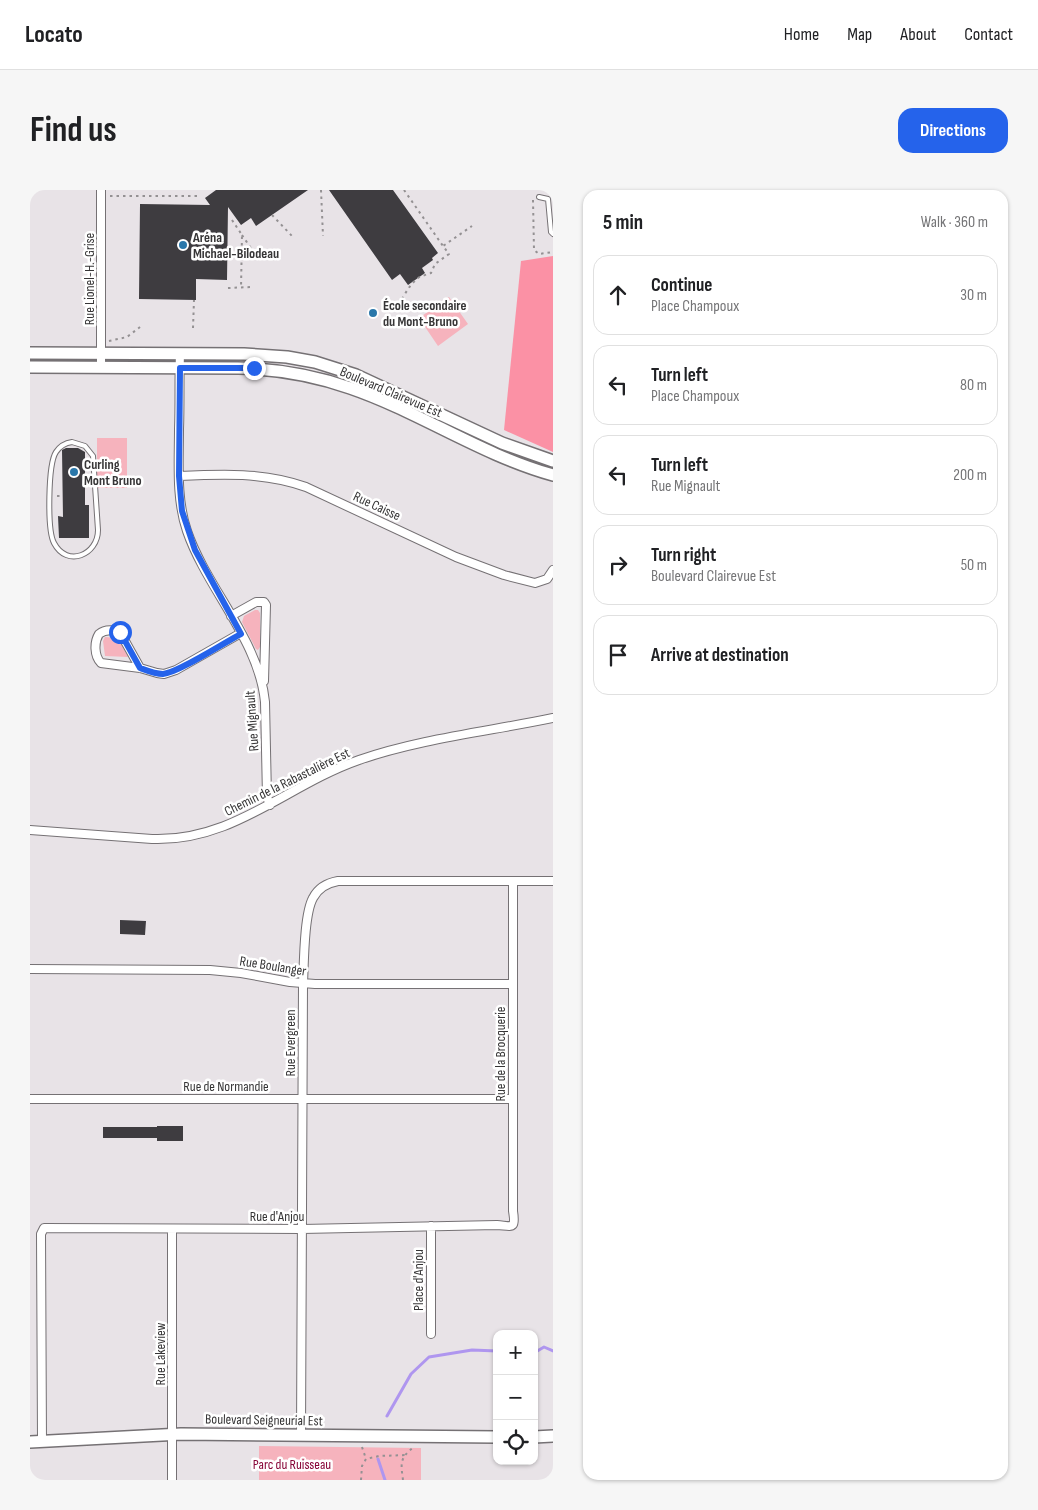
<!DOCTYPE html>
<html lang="en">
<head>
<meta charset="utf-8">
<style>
  :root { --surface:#fff; --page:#f6f6f6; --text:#202124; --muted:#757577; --line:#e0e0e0; --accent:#2563eb }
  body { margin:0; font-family:"Sofia Sans Condensed",sans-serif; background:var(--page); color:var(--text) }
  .controls { position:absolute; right:15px; bottom:15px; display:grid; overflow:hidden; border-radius:10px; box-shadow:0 1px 4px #0004 }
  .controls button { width:45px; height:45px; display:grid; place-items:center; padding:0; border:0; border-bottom:1px solid var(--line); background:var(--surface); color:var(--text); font:25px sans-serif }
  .stop { position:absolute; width:15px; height:15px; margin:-11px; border:4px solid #2563eb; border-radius:50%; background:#fff }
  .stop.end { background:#2563eb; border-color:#fff; box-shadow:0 1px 5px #0008 }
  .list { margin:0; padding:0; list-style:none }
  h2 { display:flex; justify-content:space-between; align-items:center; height:65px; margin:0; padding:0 20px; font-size:21px }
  h2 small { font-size:16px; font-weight:400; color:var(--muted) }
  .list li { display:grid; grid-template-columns:32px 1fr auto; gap:15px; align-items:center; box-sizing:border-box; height:80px; margin:0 10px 10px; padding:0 10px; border:1px solid var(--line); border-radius:15px }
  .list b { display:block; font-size:19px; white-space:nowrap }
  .list p { margin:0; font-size:16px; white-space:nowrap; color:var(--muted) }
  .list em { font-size:16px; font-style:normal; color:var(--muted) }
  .icon { flex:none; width:28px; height:28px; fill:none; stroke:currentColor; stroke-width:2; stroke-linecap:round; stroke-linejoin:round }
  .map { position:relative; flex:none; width:523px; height:1290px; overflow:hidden; border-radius:15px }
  header { display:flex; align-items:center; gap:30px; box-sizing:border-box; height:70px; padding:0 25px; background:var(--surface); border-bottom:1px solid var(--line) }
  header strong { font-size:24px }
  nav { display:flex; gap:28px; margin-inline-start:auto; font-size:18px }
  .intro { display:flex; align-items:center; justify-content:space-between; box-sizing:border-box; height:120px; padding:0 30px }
  h1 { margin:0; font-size:35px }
  .button { padding:12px 22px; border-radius:15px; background:var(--accent); color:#fff; font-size:18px; font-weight:700 }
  main { display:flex; gap:30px; padding:0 30px }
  aside { flex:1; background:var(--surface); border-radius:15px; box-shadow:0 1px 4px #0004 }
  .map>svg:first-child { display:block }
  .green { fill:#f6b3bd }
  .forest { fill:#fb91a5 }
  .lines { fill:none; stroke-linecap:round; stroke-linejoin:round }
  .stream { stroke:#af96ef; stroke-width:3 }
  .building { fill:#3e3c40 }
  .lane-casing { stroke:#757174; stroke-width:6 }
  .street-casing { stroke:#757174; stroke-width:10 }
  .secondary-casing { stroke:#757174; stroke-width:14 }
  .path { stroke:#949193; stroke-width:2; stroke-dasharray:2.5 4; stroke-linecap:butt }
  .lane { stroke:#fff; stroke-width:4 }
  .street { stroke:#fff; stroke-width:8 }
  .secondary { stroke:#fff; stroke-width:11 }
  .route { stroke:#2563eb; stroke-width:6 }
  .poi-dot { fill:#2a77aa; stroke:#fff; stroke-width:2 }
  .labels { text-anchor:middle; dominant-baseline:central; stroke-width:5; stroke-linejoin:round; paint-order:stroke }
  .poi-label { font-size:14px; font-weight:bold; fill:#363536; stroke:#fff; text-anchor:start }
  .street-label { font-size:14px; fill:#363536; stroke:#fff }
  .park-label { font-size:14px; fill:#870437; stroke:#fff }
</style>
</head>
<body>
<header>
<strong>Locato</strong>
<nav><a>Home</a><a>Map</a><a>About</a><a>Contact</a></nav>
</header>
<div class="intro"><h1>Find us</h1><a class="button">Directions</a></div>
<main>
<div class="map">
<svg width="523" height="1290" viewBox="0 0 523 1290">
  <rect width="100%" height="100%" fill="#e8e3e7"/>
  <path class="green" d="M419,107l19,27 -30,22 -19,-28z
    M67,248h30v50h-30z
    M225,420h3l2,3v34l-2,3 -2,-1 -14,-27 2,-6z
    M75,447l13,1 10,19 -23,-1 -2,-15z
    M229,1256l162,2v32h-162z"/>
  <path class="forest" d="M523,66v196l-49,-22 17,-169z"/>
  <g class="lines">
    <path class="stream" d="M504,1163l10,-6 9,4
      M357,1226l24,-42 18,-17 43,-7 25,1
      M348,1269l7,21"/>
  </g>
  <path class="building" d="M186,0h92l-52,36 -5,-8 -10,7 -13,-18 -1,73 -31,-1v21l-57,-1 1,-95 70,1 -5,-7z
    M299,0h64l45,63 -6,5 1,2 -11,8 3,5 -17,12 -8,-11 -8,6z
    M36,258h12l7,4v53h4v33h-30l-1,-22 5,1 -1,-67z
    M90,730l26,1 -1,14 -25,-1z
    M127,936h26v15h-26v-3h-54v-11h54z"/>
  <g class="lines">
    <g class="lane-casing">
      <path id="lane" d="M509,7l9,2 3,33 2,2
        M42,252l13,4 8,10 5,74c0,25 -31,38 -44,13 -7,-13 -6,-79 2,-91 4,-6 9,-9 16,-10z"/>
    </g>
    <g class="street-casing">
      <path id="street" d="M150,164c-1,25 0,50 -1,75 0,34 -3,70 8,102 20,58 72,109 78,171l2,95 3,8
        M71,178v-178
        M149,286c42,-2 86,-4 127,11l150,70 48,18 31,8 12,-4 6,-9
        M201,426l25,-14h8l2,3 -2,76
        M110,478l-19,-34c-6,-5 -16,-5 -22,0 -5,8 -5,22 2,29l39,5 17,5 7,1 12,-4 65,-37
        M0,640l122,9c81,3 135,-54 207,-79 60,-21 132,-29 194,-42
        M0,779l180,1 31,3 49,9 25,2h197
        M0,909h482
        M401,1144v-108
        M271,1246l2,-452c1,-21 1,-70 10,-86 5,-10 14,-15 25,-17h215
        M12,1251l-1,-207 3,-6 258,1 195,-4c15,1 19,5 16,-14v-330
        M142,1290v-251"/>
    </g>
    <g class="secondary-casing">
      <path id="secondary" d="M0,163l214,1 43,3 28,5 41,13 146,68 51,18
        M0,177l208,1c38,1 75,7 112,20 70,24 131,67 203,87
        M504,1247l19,-1
        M0,1252l151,-8 316,3"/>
    </g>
    <path class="path" d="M291,0l2,46
      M374,0l39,56
      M80,6h88
      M503,10l1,50 5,4 14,-2
      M242,25l20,21
      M202,30l10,15 -1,53
      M212,45l17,25
      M198,98l23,-1
      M364,119c9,-8 12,-21 22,-29 3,-4 10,-5 15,-7l4,-9 14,-10 -6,-8 29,-20
      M163,138l1,-28
      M79,151l18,-4 13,-10
      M27,306h6
      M332,1257l4,12
      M331,1290l1,-14 4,-7 13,-3 27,-1
      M373,1290c-2,-16 -4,-22 11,-33"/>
    <use href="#lane" class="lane"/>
    <use href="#street" class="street"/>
    <use href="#secondary" class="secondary"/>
  </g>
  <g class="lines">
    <path class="route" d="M90,442l20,36c8,3 15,6 23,6 15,-1 62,-32 78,-40l-46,-84 -13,-39 -3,-35 1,-108h74"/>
  </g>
  <g class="poi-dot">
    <circle cx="153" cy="55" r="5"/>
    <circle cx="343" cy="123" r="5"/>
    <circle cx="44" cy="282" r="5"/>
  </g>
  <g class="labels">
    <g class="poi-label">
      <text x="163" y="47">Aréna<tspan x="163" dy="16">Michael-Bilodeau</tspan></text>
      <text x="353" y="115">École secondaire<tspan x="353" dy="16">du Mont-Bruno</tspan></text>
      <text x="54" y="274">Curling<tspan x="54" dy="16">Mont Bruno</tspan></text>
    </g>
    <g class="street-label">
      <text transform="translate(59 89) rotate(-90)">Rue Lionel-H.-Grise</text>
      <text transform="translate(361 202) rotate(23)">Boulevard Clairevue Est</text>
      <text transform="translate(347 316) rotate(25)">Rue Caisse</text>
      <text transform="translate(222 531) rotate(-94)">Rue Mignault</text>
      <text transform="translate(257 592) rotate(-26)">Chemin de la Rabastalière Est</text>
      <text transform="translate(243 776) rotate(9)">Rue Boulanger</text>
      <text transform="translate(260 853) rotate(-90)">Rue Evergreen</text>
      <text transform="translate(470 864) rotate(-90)">Rue de la Brocquerie</text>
      <text x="196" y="896">Rue de Normandie</text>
      <text x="247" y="1026">Rue d'Anjou</text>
      <text transform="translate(388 1090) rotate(-90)">Place d'Anjou</text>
      <text transform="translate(130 1164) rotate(-90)">Rue Lakeview</text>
      <text transform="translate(234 1230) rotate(1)">Boulevard Seigneurial Est</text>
    </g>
    <g class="park-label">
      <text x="262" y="1274">Parc du Ruisseau</text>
    </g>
  </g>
</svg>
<div class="controls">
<button>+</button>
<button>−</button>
<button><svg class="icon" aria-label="locate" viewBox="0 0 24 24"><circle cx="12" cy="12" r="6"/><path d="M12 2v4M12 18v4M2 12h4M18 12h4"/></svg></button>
</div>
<div class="stop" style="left:90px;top:442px"></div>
<div class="stop end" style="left:224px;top:178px"></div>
</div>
<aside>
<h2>5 min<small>Walk · 360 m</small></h2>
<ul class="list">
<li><svg class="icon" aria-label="ahead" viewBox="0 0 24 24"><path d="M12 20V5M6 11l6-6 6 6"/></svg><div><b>Continue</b><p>Place Champoux</p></div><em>30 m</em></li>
<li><svg class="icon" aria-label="left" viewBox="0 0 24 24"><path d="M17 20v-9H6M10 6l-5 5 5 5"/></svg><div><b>Turn left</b><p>Place Champoux</p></div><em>80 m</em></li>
<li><svg class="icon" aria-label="left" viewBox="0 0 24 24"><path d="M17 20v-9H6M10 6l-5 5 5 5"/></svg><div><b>Turn left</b><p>Rue Mignault</p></div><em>200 m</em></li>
<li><svg class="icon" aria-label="right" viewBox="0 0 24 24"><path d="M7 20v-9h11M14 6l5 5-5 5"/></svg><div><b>Turn right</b><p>Boulevard Clairevue Est</p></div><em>50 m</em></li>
<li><svg class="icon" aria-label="arrive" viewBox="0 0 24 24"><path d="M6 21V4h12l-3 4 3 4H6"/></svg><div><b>Arrive at destination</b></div></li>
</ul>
</aside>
</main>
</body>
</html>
